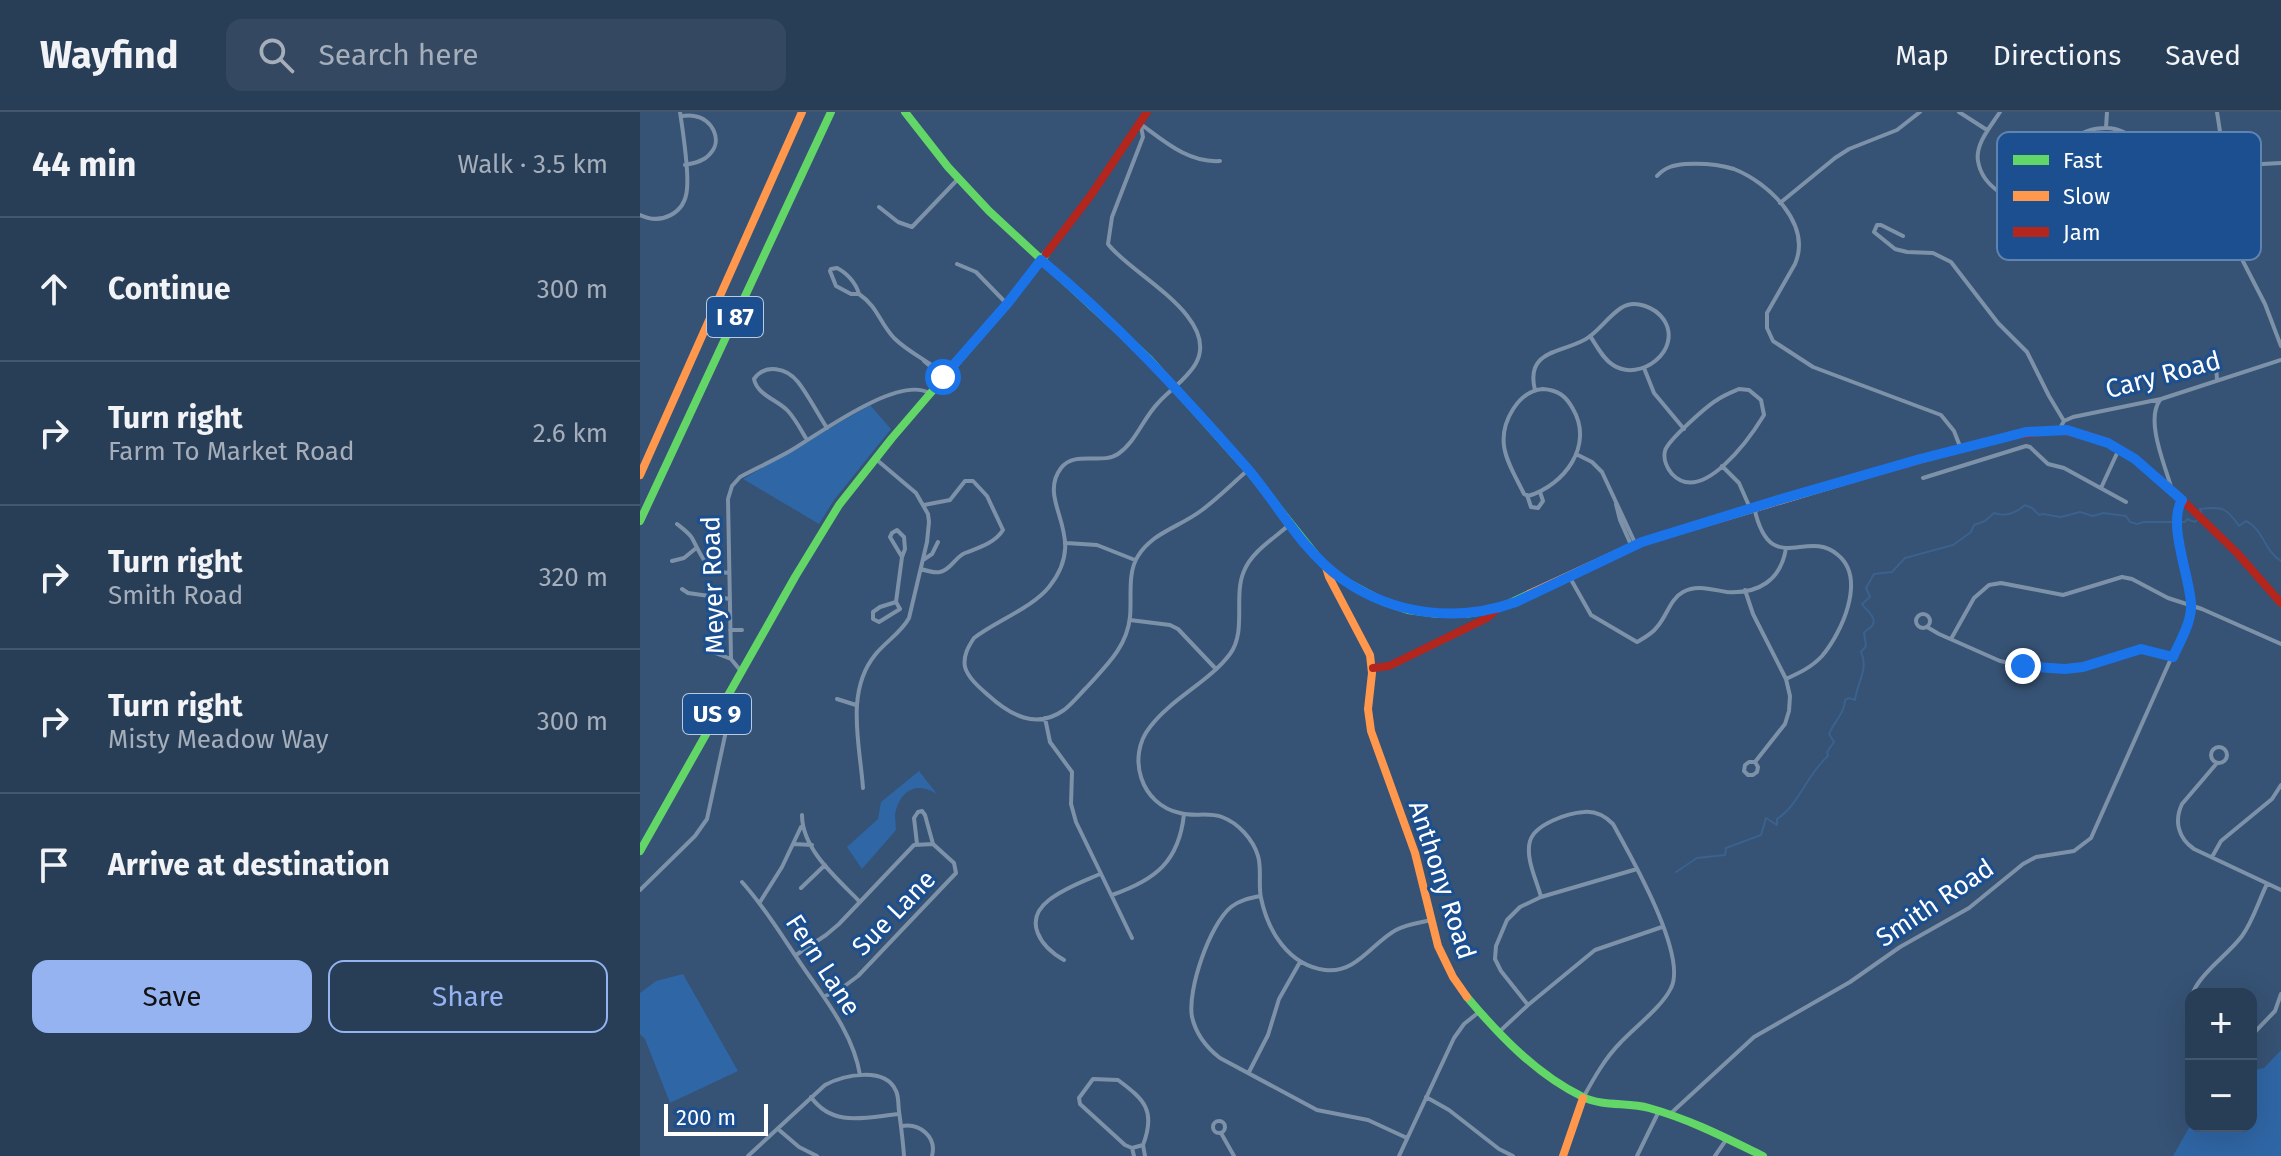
<!DOCTYPE html>
<html lang="en">
<head>
<meta charset="utf-8">
<style>
  :root { --surface:#283e57; --page:#344961; --text:#f1f3f6; --muted:#a5aeba; --line:#44576d; --accent:#95b2f1 }
  body { margin:0; font-family:"Fira Sans",sans-serif; background:var(--page); color:var(--text) }
  .controls { position:absolute; right:24px; bottom:24px; display:grid; overflow:hidden; border-radius:16px; box-shadow:0 8px 32px #0002 }
  .controls button { width:72px; height:72px; display:grid; place-items:center; padding:0; border:0; border-bottom:2px solid var(--line); background:var(--surface); color:var(--text); font:40px sans-serif }
  .scale { position:absolute; left:24px; bottom:20px; width:104px; box-sizing:border-box; padding-left:8px; border:4px solid #fff; border-top:0; font-size:22px; line-height:28px; white-space:nowrap; color:#fff; -webkit-text-stroke:6px #1b4f8f; paint-order:stroke }
  .stop { position:absolute; width:24px; height:24px; margin:-18px; border:6px solid #1a73e8; border-radius:50%; background:#fff }
  .stop.end { background:#1a73e8; border-color:#fff; box-shadow:0 2px 8px #0008 }
  .list { margin:0; padding:0; list-style:none }
  h2 { display:flex; justify-content:space-between; align-items:center; height:104px; margin:0; padding:0 32px; font-size:34px }
  h2 small { font-size:26px; font-weight:400; color:var(--muted) }
  .list li { display:grid; grid-template-columns:52px 1fr auto; gap:24px; align-items:center; box-sizing:border-box; height:144px; padding:0 32px; border-top:2px solid var(--line) }
  .list b { display:block; font-size:30px; white-space:nowrap }
  .list p { margin:0; font-size:26px; white-space:nowrap; color:var(--muted) }
  .list em { font-size:26px; font-style:normal; color:var(--muted) }
  .actions { display:flex; gap:16px; padding:24px 32px }
  .actions a { flex:1; padding:18px 0; border:2px solid var(--accent); border-radius:16px; text-align:center; font-size:28px; color:var(--accent) }
  .actions .main { background:var(--accent); color:#111 }
  .icon { flex:none; width:44px; height:44px; fill:none; stroke:currentColor; stroke-width:2; stroke-linecap:round; stroke-linejoin:round }
  .map { position:relative; flex:none; width:1641px; height:1044px; overflow:hidden }
  header { display:flex; align-items:center; gap:48px; box-sizing:border-box; height:112px; padding:0 40px; background:var(--surface); border-bottom:2px solid var(--line) }
  header strong { font-size:38px }
  nav { display:flex; gap:44px; margin-inline-start:auto; font-size:28px }
  .search { width:560px; height:72px; background:var(--page); display:flex; align-items:center; gap:20px; box-sizing:border-box; padding:0 28px; border-radius:16px; color:var(--muted); font-size:30px }
  main { display:flex }
  aside { flex:1; background:var(--surface) }
  .map>svg:first-child { display:block }
  .green { fill:#2f66a5 }
  .lines { fill:none; stroke-linecap:round; stroke-linejoin:round }
  .stream { stroke:#3b618d; stroke-width:2 }
  .street { stroke:#7d92a8; stroke-width:4 }
  .fast { stroke:#63d668; stroke-width:8 }
  .slow { stroke:#ff974d; stroke-width:8 }
  .jam { stroke:#b3261e; stroke-width:8 }
  .route { stroke:#1a73e8; stroke-width:10 }
  .labels { text-anchor:middle; dominant-baseline:central; stroke-width:6; stroke-linejoin:round; paint-order:stroke }
  .shield { fill:#1b4f8f; stroke:#bbcadd; stroke-width:2 }
  .shield-label { font-size:24px; font-weight:bold; fill:#fff }
  .street-label { font-size:26px; fill:#fff; stroke:#1b4f8f }
  .key { fill:#1b4f8f; stroke:#5f84b1; stroke-width:2 }
  .key-label { font-size:22px; fill:#fff }
</style>
</head>
<body>
<header>
<strong>Wayfind</strong>
<div class="search"><svg class="icon" aria-label="search" viewBox="0 0 24 24"><circle cx="10" cy="10" r="6"/><path d="M15 15l6 6"/></svg>Search here</div>
<nav><a>Map</a><a>Directions</a><a>Saved</a></nav>
</header>
<main>
<aside>
<h2>44 min<small>Walk · 3.5 km</small></h2>
<ul class="list">
<li><svg class="icon" aria-label="ahead" viewBox="0 0 24 24"><path d="M12 20V5M6 11l6-6 6 6"/></svg><div><b>Continue</b></div><em>300 m</em></li>
<li><svg class="icon" aria-label="right" viewBox="0 0 24 24"><path d="M7 20v-9h11M14 6l5 5-5 5"/></svg><div><b>Turn right</b><p>Farm To Market Road</p></div><em>2.6 km</em></li>
<li><svg class="icon" aria-label="right" viewBox="0 0 24 24"><path d="M7 20v-9h11M14 6l5 5-5 5"/></svg><div><b>Turn right</b><p>Smith Road</p></div><em>320 m</em></li>
<li><svg class="icon" aria-label="right" viewBox="0 0 24 24"><path d="M7 20v-9h11M14 6l5 5-5 5"/></svg><div><b>Turn right</b><p>Misty Meadow Way</p></div><em>300 m</em></li>
<li><svg class="icon" aria-label="arrive" viewBox="0 0 24 24"><path d="M6 21V4h12l-3 4 3 4H6"/></svg><div><b>Arrive at destination</b></div></li>
</ul>
<div class="actions"><a class="main">Save</a><a>Share</a></div>
</aside>
<div class="map">
<svg width="1641" height="1044" viewBox="0 0 1641 1044">
  <rect width="100%" height="100%" fill="#365274"/>
  <path class="green" d="M230,293l21,24 -57,71 -15,24 -76,-45z
    M279,659l18,23c-18,-12 -35,-6 -41,16 -2,5 0,14 0,20l-34,39 -15,-22 31,-28 3,-17z
    M43,862l55,97 -68,32 -25,-64 -5,-5v-41l16,-12z
    M1641,938v106h-108l18,-32v2h60v-55l13,-3z"/>
  <g class="lines">
    <path class="stream" d="M1562,403l-2,-6c22,-3 27,-1 39,17l7,-5c18,9 18,30 35,40
      M1541,410h4l2,-3 8,3 3,-3
      M1036,760l21,-14 28,-3 1,-7 35,-13 5,-17 11,7v-6c22,-14 30,-45 51,-63l-1,-4 7,-10 -5,-8c4,-11 16,-21 16,-34l4,-2 6,2c2,-17 14,-31 6,-48l5,-6 -2,-13c2,-3 5,-4 8,-7 6,-8 -6,-16 -10,-22l8,-7 -4,-9 8,-14 18,-2 13,-14 48,-13 18,-13 3,-7 11,-4 9,-8c11,4 22,0 31,-8l7,3 7,7 4,-1 18,3 19,-5 13,4 10,-3 23,3 4,6 7,2 7,-2h31"/>
    <path class="street" d="M1319,0l28,18
      M1360,0c-9,14 -25,32 -22,49 2,12 10,23 20,30 8,4 15,6 23,5 33,-2 32,-38 51,-56 9,-8 22,-12 34,-12 26,0 37,23 59,30 8,2 17,2 24,3 32,4 61,4 92,2
      M1577,0l4,26 -4,57 1,14 13,29 34,66 16,42
      M41,4c4,0 8,-1 13,0 18,2 30,25 15,39 -6,7 -16,8 -24,10
      M502,13c23,17 47,38 78,36
      M501,14l2,11 -31,80 -4,27c21,29 113,73 88,119 -8,15 -25,26 -37,39 -16,16 -23,40 -41,52 -16,11 -43,-4 -57,14 -26,35 30,67 -12,119 -17,21 -53,34 -75,51 -6,9 -11,18 -9,29 3,11 15,21 23,28 22,20 48,35 76,15 8,-6 15,-15 22,-22 20,-22 41,-41 44,-71 2,-19 -3,-44 8,-61 15,-24 42,-29 64,-46 16,-12 31,-27 46,-40
      M1466,16l1,-16
      M1017,64c8,-9 17,-11 28,-12 17,-1 33,0 49,5 35,14 78,55 61,95l-28,49v15l6,13 40,26 128,48 13,16 7,18
      M1140,91l55,-45 14,-9 48,-19 23,-18
      M239,95l19,15 14,5 46,-48
      M0,103c21,10 45,-1 47,-26 2,-19 -4,-57 -7,-77
      M1263,124l-22,-11h-4l-3,7 21,17 12,3 26,1 18,9 47,61 29,29 22,44 15,25
      M317,152l19,8 31,32
      M197,156c10,5 19,15 22,26h-8l-15,-8 -6,-15 1,-2z
      M219,182c19,13 20,28 35,44 15,15 35,23 51,37
      M284,249l19,16
      M1004,256l10,25 30,36
      M1576,256l1,11
      M903,277c15,1 23,7 30,20 21,36 -8,76 -45,87l-4,-2c-7,-15 -18,-32 -20,-48 -3,-24 14,-55 39,-57z
      M1099,277l10,1 12,10 3,15c-14,23 -62,91 -92,59 -5,-6 -9,-15 -7,-23 2,-10 42,-45 52,-51 7,-5 15,-8 22,-11z
      M895,278c-11,-43 33,-37 54,-53 11,-8 20,-21 32,-29 14,-9 34,-1 43,12 19,30 -24,63 -51,45 -10,-6 -16,-19 -23,-29
      M1520,288c-15,20 5,65 11,87
      M1419,318l5,-9 9,-4 88,-18 120,-39
      M167,328c-6,-10 -11,-20 -19,-29 -10,-11 -31,-16 -34,-32 11,-16 33,-11 44,3 11,14 19,31 29,46
      M936,342l16,8 10,10 34,73
      M1082,354l17,17 11,25
      M1283,366l103,-32 4,1 18,17 16,4 62,34
      M1461,376l18,-39
      M887,383l4,12 7,1 5,-7 -3,-9
      M976,392l4,16 12,27
      M1114,395c16,73 52,20 84,48 29,24 3,79 -16,101 -10,11 -23,17 -36,23
      M37,412c5,4 12,9 15,14 10,18 13,34 37,35
      M650,412c-15,14 -38,27 -46,47 -11,25 3,60 -14,83 -21,28 -58,44 -80,73 -24,30 -9,78 30,86 13,4 29,-1 42,4 16,6 31,22 36,39 4,13 0,28 3,42 7,33 27,67 64,72 31,4 47,-27 71,-40 11,-6 23,-7 35,-10
      M257,418l7,7 1,12 -3,8 -12,-20 2,-4z
      M426,431l31,2 38,15
      M283,448l9,-6 6,-12
      M32,449l12,-3 11,-9
      M281,457c6,2 13,4 19,3 11,-2 15,-15 25,-19 13,-5 30,-10 38,-23l-16,-34 -14,-15h-8l-15,19 -26,5
      M929,464l22,39 46,27c7,-4 15,-8 20,-15 10,-11 13,-28 26,-35 14,-8 30,-2 44,0 32,2 54,-12 59,-44
      M42,477l6,4 42,6
      M1105,478l8,24 33,65 4,17 -1,15 -4,13 -30,38h-6l-4,3 -1,6 4,4h5l4,-3 1,-5 -3,-5
      M256,490l4,7 -21,13 -6,-3v-7l7,-5z
      M256,490l6,-45
      M1276 509a7 7 0 1 1 14 0a7 7 0 1 1-14 0Z
      M490,508l40,5 8,4 37,39
      M1287,515l12,7 61,27 34,7 49,-1 53,-17 17,1 20,6
      M90,518h12
      M1311,527l23,-41 15,-13 12,-2 62,12 59,-18 10,2 36,19 34,11 79,35
      M70,539l21,8
      M100,558l-9,-11 -3,-160 4,-13 8,-9c17,-9 34,-17 50,-26 29,-17 108,-76 139,-58
      M197,587l19,6
      M405,606l5,24 22,30 -1,32 5,18 56,116
      M1571 643a8 8 0 1 1 16 0a8 8 0 1 1-16 0Z
      M1577,651l-35,41c-8,17 -4,34 12,45l87,41
      M223,676c-3,-43 -18,-96 12,-133 10,-13 26,-22 34,-37l18,-76 2,-20 -1,-8 -12,-21 -39,-33
      M162,703c0,35 36,64 58,87
      M154,732l18,1
      M1572,745l9,-16 51,-42 9,-14
      M102,770c27,30 45,63 68,95 21,30 44,61 50,98
      M161,776l24,-23
      M0,778l55,-54 12,-17 19,-88 -1,-9 -6,-6
      M472,783c43,-15 67,-33 72,-81
      M620,784c-10,2 -20,4 -29,11 -21,17 -44,83 -39,110 4,17 15,31 28,41l97,52 51,10 39,18
      M901,785c-4,-16 -16,-39 -11,-56 5,-17 38,-28 54,-29 11,-1 21,4 29,12 17,31 75,131 58,164 -9,19 -35,38 -50,54 -16,16 -27,36 -38,56
      M120,790l22,-35 19,-40
      M156,843l30,-20 13,-11 75,-79 19,-1
      M424,848c-23,-13 -42,-39 -15,-60 15,-12 35,-19 51,-26
      M185,884l13,-5 20,-15 98,-103 -2,-10 -21,-19 -8,-29 -3,-4 -4,1 -4,6 3,26
      M888,893l-27,-34 -6,-12 1,-13 11,-26 13,-13 21,-10 96,-28
      M1551,913c-11,-43 29,-60 51,-89 11,-15 17,-36 25,-52
      M859,920l29,-27 67,-55 67,-23
      M1611,924l24,-25 6,-17
      M609,960l19,-37 11,-36 21,-37
      M453,967l25,1c27,20 38,31 25,65l-11,3 -7,-3 -45,-41 -1,-6z
      M171,985c22,31 55,20 88,17
      M786,985l23,13 50,39 14,7
      M1029,1003l85,-78 96,-55 50,-35 69,-39 54,-44 13,-7 38,-6 17,-13 99,-222c5,-31 -24,-91 -8,-116
      M573 1015a6 6 0 1 1 12 0a6 6 0 1 1-12 0Z
      M262,1014c18,-3 35,11 30,30
      M138,1017l21,18 18,9
      M581,1021l13,23
      M503,1033l2,11
      M492,1036l2,8
      M108,1044l77,-71c19,-10 60,-19 71,6 3,6 2,14 3,20 2,15 4,30 5,45
      M759,1044l55,-118 10,-14 15,-12
      M997,1044l22,-45
      M1075,1044l11,-16"/>
    <path class="fast" d="M265,0l43,55 41,44 160,148 99,111 75,94 20,16 41,22 24,8 30,4h27l32,-5 32,-15
      M0,409l191,-409
      M0,739l155,-274 44,-72 53,-67 115,-134 39,-50
      M827,885c32,38 70,78 116,100 20,10 45,5 66,11 40,11 77,30 114,48"/>
    <path class="slow" d="M0,363l162,-363
      M686,455l3,10 41,78 2,18 -4,36 3,22 44,122 23,93 15,31 14,20
      M889,482l113,-52 217,-65
      M923,1044l20,-58"/>
    <path class="jam" d="M406,142l45,-59 56,-83
      M1219,365l148,-41 52,-6 31,6 18,7 27,16 37,31 65,63 44,50
      M733,556l16,-2 98,-48 10,-9"/>
  </g>
  <g class="lines">
    <path class="route" d="M303,265l64,-73 34,-44c76,63 141,134 206,208 31,36 55,83 95,111 51,36 115,44 174,23l126,-60 136,-42 142,-41 106,-27 41,-2 41,13 27,16 47,41c-15,23 8,77 9,104 1,18 -11,37 -18,53l-32,-8 -58,18 -18,2 -42,-3"/>
  </g>
  <g class="labels">
    <g class="shield">
      <rect x="67" y="185" width="56" height="40" rx="6"/>
      <rect x="43" y="582" width="68" height="40" rx="6"/>
    </g>
    <g class="shield-label">
      <text x="95" y="205">I 87</text>
      <text x="77" y="602">US 9</text>
    </g>
    <g class="street-label">
      <text transform="translate(1523 263) rotate(-15)">Cary Road</text>
      <text transform="translate(73 473) rotate(-92)">Meyer Road</text>
      <text transform="translate(802 768) rotate(72)">Anthony Road</text>
      <text transform="translate(1295 791) rotate(-34)">Smith Road</text>
      <text transform="translate(254 801) rotate(-46)">Sue Lane</text>
      <text transform="translate(183 853) rotate(57)">Fern Lane</text>
    </g>
  </g>
  <rect x="1357" y="20" width="264" height="128" rx="12" class="key"/>
  <rect x="1373" y="43" width="36" height="10" fill="#63d668"/>
  <rect x="1373" y="79" width="36" height="10" fill="#ff974d"/>
  <rect x="1373" y="115" width="36" height="10" fill="#b3261e"/>
  <g class="key-label">
    <text x="1423" y="56">Fast</text>
    <text x="1423" y="92">Slow</text>
    <text x="1423" y="128">Jam</text>
  </g>
</svg>
<div class="controls">
<button>+</button>
<button>−</button>
</div>
<div class="scale">200 m</div>
<div class="stop" style="left:303px;top:265px"></div>
<div class="stop end" style="left:1383px;top:554px"></div>
</div>
</main>
</body>
</html>
